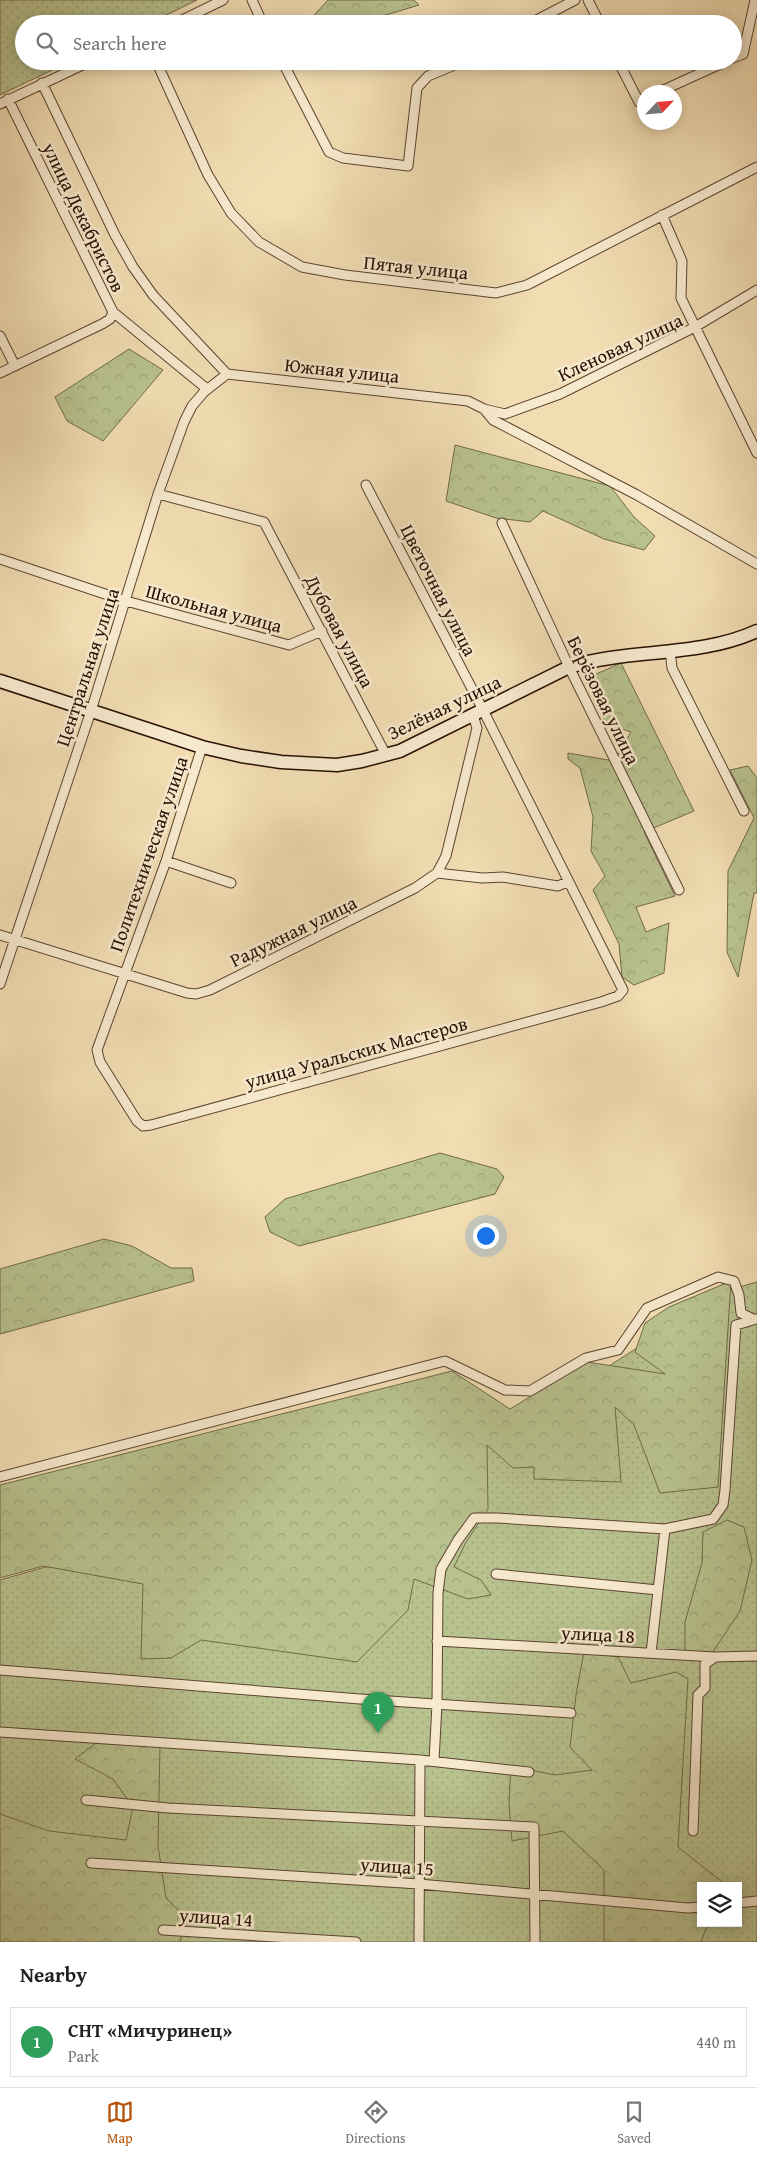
<!DOCTYPE html>
<html lang="en">
<head>
<meta charset="utf-8">
<style>
  :root { --surface:#fff; --page:#f2f2f2; --text:#222; --muted:#767676; --line:#e0e0e0; --accent:#b45309 }
  body { margin:0; font-family:"Gentium Book Plus",serif; background:var(--page); color:var(--text) }
  .controls { position:absolute; right:15px; bottom:15px; display:grid; overflow:hidden; border-radius:0px; box-shadow:0 2px 12px #0003 }
  .controls button { width:45px; height:45px; display:grid; place-items:center; padding:0; border:0; border-bottom:1px solid var(--line); background:var(--surface); color:var(--text); font:25px sans-serif }
  .compass { position:absolute; left:637px; top:85px; width:45px; height:45px; border-radius:50%; background:var(--surface); box-shadow:0 2px 12px #0003; rotate:64deg }
  .you { position:absolute; left:485px; top:1235px; width:18px; height:18px; margin:-12px; border:4px solid #fff; border-radius:50%; background:#1a73e8; box-shadow:0 0 0 8px #1a73e833 }
  .badge { display:grid; place-items:center; width:32px; height:32px; border-radius:50%; background:var(--accent); color:#fff; font-size:16px; font-weight:700 }
  .pin { position:absolute; translate:-50% -41px; filter:drop-shadow(0 1px 2px #0008) }
  .pin::after { content:''; position:absolute; top:26px; width:18px; height:15px; background:inherit; clip-path:polygon(0 0,100% 0,50% 100%) }
  .list { margin:0; padding:0; list-style:none }
  h2 { display:flex; justify-content:space-between; align-items:center; height:65px; margin:0; padding:0 20px; font-size:21px }
  h2 small { font-size:16px; font-weight:400; color:var(--muted) }
  .list li { display:grid; grid-template-columns:32px 1fr auto; gap:15px; align-items:center; box-sizing:border-box; height:70px; margin:0 10px 10px; padding:0 10px; border:1px solid var(--line); border-radius:0px }
  .list b { display:block; font-size:19px; white-space:nowrap }
  .list p { margin:0; font-size:16px; white-space:nowrap; color:var(--muted) }
  .list em { font-size:16px; font-style:normal; color:var(--muted) }
  .icon { flex:none; width:28px; height:28px; fill:none; stroke:currentColor; stroke-width:2; stroke-linecap:round; stroke-linejoin:round }
  .map { position:relative; flex:none; width:757px; height:1942px; overflow:hidden }
  .search { position:absolute; background:var(--surface); box-shadow:0 2px 12px #0003; left:15px; right:15px; top:15px; height:55px; display:flex; align-items:center; gap:12px; box-sizing:border-box; padding:0 18px; border-radius:28px; color:var(--muted); font-size:19px }
  .sheet { height:145px; background:var(--surface) }
  nav { display:flex; justify-content:space-around; align-items:center; box-sizing:border-box; height:70px; border-top:1px solid var(--line); background:var(--surface); font-size:14px; color:var(--muted) }
  nav a { display:grid; justify-items:center; gap:2px }
  nav .on { color:var(--accent) }
  .map>svg:first-child { display:block }
  .grass { fill:url(#grass-dots); stroke:#706a4a; fill-rule:evenodd }
  .forest { fill:url(#forest-crowns); stroke:#706a4a }
  .lines { fill:none; stroke-linecap:round; stroke-linejoin:round }
  .street-casing { stroke:#5a4430; stroke-width:11 }
  .secondary-casing { stroke:#281104; stroke-width:15 }
  .street { stroke:#f7e9ce; stroke-width:9 }
  .secondary { stroke:#f7e9ce; stroke-width:12 }
  .labels { text-anchor:middle; dominant-baseline:central; stroke-width:5; stroke-linejoin:round; paint-order:stroke }
  .street-label { font-size:19px; fill:#281104; stroke:#f7e9ce }
</style>
</head>
<body>
<div class="map">
<svg width="757" height="1942" viewBox="0 0 757 1942">
  <defs>
    <pattern id="grass-dots" width="8" height="8" patternUnits="userSpaceOnUse" patternTransform="scale(1.25)"><rect width="8" height="8" fill="#b8c28f"/><path d="M2 2h.1M6 6h.1" fill="none" stroke="#9ea67a" stroke-width="1.8" stroke-linecap="round"/></pattern>
    <pattern id="forest-crowns" width="20" height="18" patternUnits="userSpaceOnUse" patternTransform="scale(1.25)"><rect width="20" height="18" fill="#b8c28f"/><path d="M2 6a3 3 0 1 1 6 0M12 15a3 3 0 1 1 6 0" fill="none" stroke="#9ea67a"/></pattern>
  </defs>
  <rect width="100%" height="100%" fill="#f2ddb3"/>
  <filter id="stains"><feTurbulence type="fractalNoise" baseFrequency=".004" numOctaves="4"/><feColorMatrix values="0 0 0 0 .2 0 0 0 0 .09 0 0 0 0 .02 0 0 0 .5 -.17"/></filter>
  <radialGradient id="worn" r=".72"><stop offset=".6" stop-color="#630" stop-opacity="0"/><stop offset="1" stop-color="#630" stop-opacity=".3"/></radialGradient>
  <path class="grass" d="M0,0h197l-49,24h-124v37h47l-71,34z
    M757,1282v660h-753l-4,-8v-354l417,-120 70,-15 238,-154zM701,1886h37v37h-37z"/>
  <path class="forest" d="M328,0h86l5,5 -63,19h-50z
    M129,349l34,21 -60,71 -36,-20 -12,-24z
    M455,445l155,41 24,31 21,19 -11,14 -40,-11 -61,-28 -13,11 -34,-4 -50,-17z
    M621,663l73,148 -50,21 31,64 -39,11 10,25 23,-9 -5,50 -30,12 -12,-8 -3,-33 -26,-54 12,-14 -14,-25 2,-34 -13,-49 -12,-9v-6l46,8 17,-29 -25,-8 -21,-45z
    M748,766l9,12v115h-3l-16,84 -11,-25 1,-81 26,-53 -24,-48z
    M440,1153l57,16 7,8 -9,17 -196,52 -29,-14 -5,-15 20,-18z
    M104,1239l28,7 39,22h21l2,13 -194,53v-65z
    M731,1281l-13,206 -58,6 -26,-68 -19,-18 6,75 -87,-3v-12l-21,1 -26,-23 1,64 -22,33 -12,25 27,13 10,15 -23,4 -54,-20 -6,31 -51,52 -156,-22 -30,18 -30,1 2,-75 -100,-18 -43,12v-93l452,-114 58,38 77,-47 78,12 -30,-22 10,-29 24,-16z
    M727,1520l17,7 8,33 -12,51 -32,48 -23,-4v-33l17,-59 1,-31z
    M584,1652l34,5 13,26 45,-11 12,7 -10,168 44,35 -1,4h-20v37h7l-7,19h-97v-72l-41,-39 -51,10 -3,-39 2,-36 44,9 37,-5 -22,-23 6,-52z
    M96,1743l64,3 -2,100 8,52 21,21 -7,23h-180v-128l49,17 77,9 7,-33 -20,-28 -38,-20z"/>
  <g class="lines">
    <g class="street-casing">
      <path id="street" d="M252,0l11,24
        M588,0l12,24
        M174,24l49,-24
        M529,24l46,-24
        M733,58l10,-4 12,-54
        M156,61l52,114 23,38 28,29 43,25 43,8 151,18 31,-8 230,-118
        M282,61l47,91 14,6 65,8 9,-78 11,-12 24,-10
        M618,61l21,41 5,-3
        M42,83l73,152 18,32 20,28 74,79 241,27 16,8 9,11 144,75 120,69
        M659,92l68,-31
        M0,104l91,-43
        M662,215l20,46 -1,37 76,155
        M113,312l94,77
        M0,336l15,30
        M0,373l102,-49 8,-5 3,-7 -105,-213
        M484,409l21,5 55,-20 135,-67 62,-37
        M158,494l106,28 122,233
        M502,523l67,144 110,223
        M0,559l126,42 163,44 33,-14
        M670,651l2,17 72,143
        M202,747l-36,114 -69,189 3,12 37,59 6,5 8,-1 450,-123 17,-6 5,-6 -140,-280 -117,-225
        M166,861l65,22
        M437,873l45,5 21,-1 55,9 9,-4
        M0,935l187,58 9,1 14,-4 205,-102 22,-15 9,-17 31,-128 -4,-13
        M0,984l91,-273 67,-217 26,-72 8,-16 12,-14 23,-18
        M0,1477l445,-116 60,29 25,1 56,-33 32,-8 29,-42 71,-31 16,4 5,14 2,18 12,6
        M496,1574l162,16
        M437,1641l278,16 42,-1
        M651,1653l14,-124
        M0,1670l360,29 211,14
        M0,1732l420,28 109,12
        M434,1761l3,-57 1,-111 3,-24 17,-29 16,-22h23l168,11 48,-10 10,-14 2,-15 11,-165 20,-6
        M86,1800l82,8 366,19 1,115
        M693,1831l5,-136 7,-7v-24l10,-7
        M91,1863l328,21 269,24 13,-1
        M738,1903l19,-2
        M163,1930l193,12
        M419,1942l1,-182"/>
    </g>
    <g class="secondary-casing">
      <path id="secondary" d="M0,681l202,66 39,9 40,6 56,3 25,-4 38,-10 169,-84c61,-19 129,-9 188,-36"/>
    </g>
    <use href="#street" class="street"/>
    <use href="#secondary" class="secondary"/>
  </g>
  <g class="labels">
    <g class="street-label">
      <text transform="translate(84 217) rotate(64)">улица Декабристов</text>
      <text transform="translate(416 267) rotate(6)">Пятая улица</text>
      <text transform="translate(620 347) rotate(-25)">Кленовая улица</text>
      <text transform="translate(342 370) rotate(6)">Южная улица</text>
      <text transform="translate(439 590) rotate(63)">Цветочная улица</text>
      <text transform="translate(214 608) rotate(15)">Школьная улица</text>
      <text transform="translate(340 631) rotate(62)">Дубовая улица</text>
      <text transform="translate(87 667) rotate(-72)">Центральная улица</text>
      <text transform="translate(604 700) rotate(64)">Берёзовая улица</text>
      <text transform="translate(444 707) rotate(-26)">Зелёная улица</text>
      <text transform="translate(148 854) rotate(-71)">Политехническая улица</text>
      <text transform="translate(293 931) rotate(-26)">Радужная улица</text>
      <text transform="translate(356 1052) rotate(-15)">улица Уральских Мастеров</text>
      <text transform="translate(598 1634) rotate(3)">улица 18</text>
      <text transform="translate(397 1866) rotate(4)">улица 15</text>
      <text transform="translate(216 1917) rotate(4)">улица 14</text>
    </g>
  </g>
  <rect width="100%" height="100%" filter="url(#stains)"/>
  <rect width="100%" height="100%" fill="url(#worn)"/>
</svg>
<div class="controls">
<button><svg class="icon" aria-label="layers" viewBox="0 0 24 24"><path d="M12 4l9 5-9 5-9-5zM3 14l9 5 9-5"/></svg></button>
</div>
<svg class="compass" viewBox="-18 -18 36 36"><path d="M0-13l5 13h-10z" fill="#e53935"/><path d="M0 13l5-13h-10z" fill="#767676"/></svg>
<div class="you"></div>
<div class="pin badge" style="left:378px;top:1733px;background:#2e9e5b">1</div>
<div class="search"><svg class="icon" aria-label="search" viewBox="0 0 24 24"><circle cx="10" cy="10" r="6"/><path d="M15 15l6 6"/></svg>Search here</div>
</div>
<section class="sheet">
<h2>Nearby<small></small></h2>
<ul class="list">
<li><span class="badge" style="background:#2e9e5b">1</span><div><b>СНТ «Мичуринец»</b><p>Park</p></div><em>440 m</em></li>
</ul>
</section>
<nav>
<a class="on"><svg class="icon" aria-label="map" viewBox="0 0 24 24"><path d="M3 6l6-2 6 2 6-2v14l-6 2-6-2-6 2zM9 4v14M15 6v14"/></svg>Map</a>
<a><svg class="icon" aria-label="directions" viewBox="0 0 24 24"><path d="M12 3l9 9-9 9-9-9zM9 14v-3h6M13 9l2 2-2 2"/></svg>Directions</a>
<a><svg class="icon" aria-label="saved" viewBox="0 0 24 24"><path d="M7 4h10v16l-5-4-5 4z"/></svg>Saved</a>
</nav>
</body>
</html>
